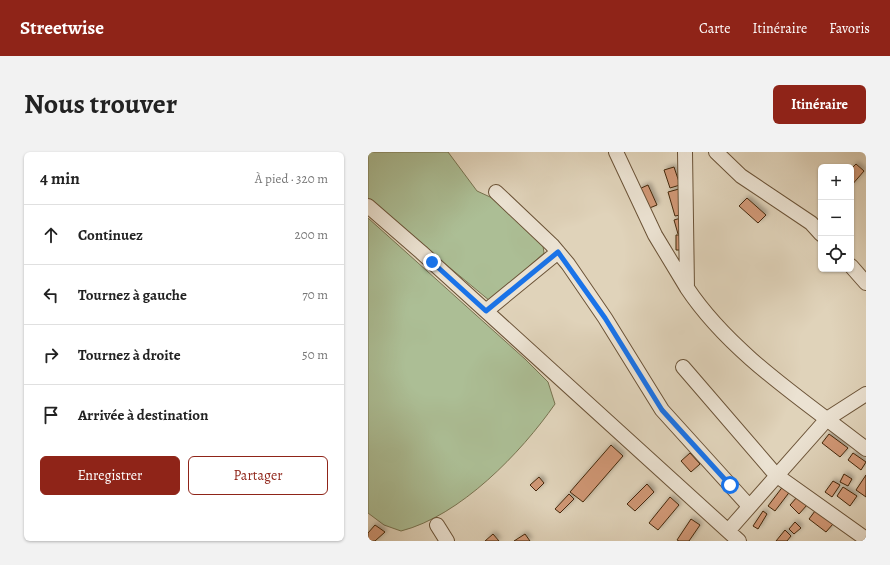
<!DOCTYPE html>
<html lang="fr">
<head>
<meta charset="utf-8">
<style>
  :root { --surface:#fff; --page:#f2f2f2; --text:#222; --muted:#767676; --line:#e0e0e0; --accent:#8f2418 }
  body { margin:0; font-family:Alegreya,serif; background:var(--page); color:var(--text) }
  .controls { position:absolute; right:12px; top:12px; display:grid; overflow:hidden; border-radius:6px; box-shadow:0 1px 3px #0004 }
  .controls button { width:36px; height:36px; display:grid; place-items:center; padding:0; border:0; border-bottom:1px solid var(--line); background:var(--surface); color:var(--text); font:20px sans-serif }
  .stop { position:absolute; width:12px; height:12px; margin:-9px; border:3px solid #1a73e8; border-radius:50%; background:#fff }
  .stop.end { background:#1a73e8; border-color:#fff; box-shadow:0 1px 4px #0008 }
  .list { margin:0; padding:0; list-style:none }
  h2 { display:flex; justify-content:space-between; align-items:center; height:52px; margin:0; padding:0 16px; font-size:17px }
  h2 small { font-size:13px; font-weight:400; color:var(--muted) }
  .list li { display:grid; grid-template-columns:26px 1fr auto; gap:12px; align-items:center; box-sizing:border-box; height:60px; padding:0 16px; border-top:1px solid var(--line) }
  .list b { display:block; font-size:15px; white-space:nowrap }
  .list em { font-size:13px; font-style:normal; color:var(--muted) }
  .actions { display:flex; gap:8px; padding:12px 16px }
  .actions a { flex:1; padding:9px 0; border:1px solid var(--accent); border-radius:6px; text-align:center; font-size:14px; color:var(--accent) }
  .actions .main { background:var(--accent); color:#fff }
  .icon { flex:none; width:22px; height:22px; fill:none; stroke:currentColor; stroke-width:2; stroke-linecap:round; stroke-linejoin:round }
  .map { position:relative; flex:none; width:498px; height:389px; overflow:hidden; border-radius:6px }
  header { display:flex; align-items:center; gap:24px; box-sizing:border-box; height:56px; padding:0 20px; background:var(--accent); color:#fff }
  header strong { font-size:19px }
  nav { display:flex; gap:22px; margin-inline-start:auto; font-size:14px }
  .intro { display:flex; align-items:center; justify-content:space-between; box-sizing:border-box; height:96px; padding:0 24px }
  h1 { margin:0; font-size:28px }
  .button { padding:10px 18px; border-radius:6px; background:var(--accent); color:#fff; font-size:14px; font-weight:700 }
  main { display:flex; gap:24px; padding:0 24px }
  aside { flex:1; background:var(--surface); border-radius:6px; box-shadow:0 1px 3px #0004 }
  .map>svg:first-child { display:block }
  .green { fill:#acbe95; stroke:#787350 }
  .building { fill:#d09775; stroke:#44280b; filter:url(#shadow) }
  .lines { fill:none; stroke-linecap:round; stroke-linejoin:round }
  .minor-casing { stroke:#6b5337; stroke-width:16 }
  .minor { stroke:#ebe2d2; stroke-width:14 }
  .route { stroke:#1a73e8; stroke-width:5 }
</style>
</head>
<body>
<header>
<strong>Streetwise</strong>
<nav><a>Carte</a><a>Itinéraire</a><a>Favoris</a></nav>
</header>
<div class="intro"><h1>Nous trouver</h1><a class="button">Itinéraire</a></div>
<main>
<aside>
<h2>4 min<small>À pied · 320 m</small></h2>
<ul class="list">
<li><svg class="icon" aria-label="ahead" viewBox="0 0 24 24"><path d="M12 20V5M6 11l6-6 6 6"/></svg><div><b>Continuez</b></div><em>200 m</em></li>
<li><svg class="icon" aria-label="left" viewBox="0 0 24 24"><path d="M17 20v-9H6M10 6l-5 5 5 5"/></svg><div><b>Tournez à gauche</b></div><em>70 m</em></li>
<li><svg class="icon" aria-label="right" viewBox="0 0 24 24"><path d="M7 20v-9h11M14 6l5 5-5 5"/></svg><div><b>Tournez à droite</b></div><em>50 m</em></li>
<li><svg class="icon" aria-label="arrive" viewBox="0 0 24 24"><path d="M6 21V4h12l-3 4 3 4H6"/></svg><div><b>Arrivée à destination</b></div></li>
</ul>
<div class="actions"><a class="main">Enregistrer</a><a>Partager</a></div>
</aside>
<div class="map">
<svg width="498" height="389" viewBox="0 0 498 389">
  <defs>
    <filter id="shadow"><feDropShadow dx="2.5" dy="-2.5" stdDeviation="2" flood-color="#0004"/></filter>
  </defs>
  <rect width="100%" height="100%" fill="#e0d3ba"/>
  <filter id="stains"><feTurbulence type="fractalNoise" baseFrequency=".005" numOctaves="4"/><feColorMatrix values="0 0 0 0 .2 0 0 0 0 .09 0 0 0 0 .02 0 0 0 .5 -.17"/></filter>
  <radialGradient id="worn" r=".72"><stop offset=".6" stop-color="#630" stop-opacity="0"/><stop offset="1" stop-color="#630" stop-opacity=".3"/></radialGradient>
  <path class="green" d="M0,0h80l29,39 24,11 41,37 2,14 -54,48 -122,-101z
    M0,66l157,141 23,23 7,22c-34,49 -95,112 -154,127l-17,-6 -16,-12z"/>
  <path class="building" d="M488,12l8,7 -13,15v-17z
    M306,15l6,18 -10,3 -6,-18z
    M280,33l9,20 -10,4 -8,-20z
    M311,37l6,25 -10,2 -7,-24z
    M379,46l19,17 -8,8 -19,-17z
    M313,66l4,14 -7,2 -4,-14z
    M308,83h8v15h-8z
    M461,282l19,14 -8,9 -18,-14z
    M243,293l12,11 -40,46 -13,-10z
    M322,301l10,11 -9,8 -10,-11z
    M485,301l13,9 -5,8 -13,-10z
    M476,322l8,5 -4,7 -8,-4z
    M498,323v22l-10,-7z
    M171,325l5,6 -8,8 -6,-6z
    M465,329l7,4 -8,12 -7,-5z
    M279,332l7,8 -19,19 -8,-7z
    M416,333l7,5 -16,21 -7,-5z
    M475,335l14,9 -7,10 -13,-10z
    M201,342l5,5 -14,14 -5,-4z
    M430,344l9,9 -8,9 -9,-9z
    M302,345l9,8 -21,25 -9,-7z
    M395,359l4,3 -9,15 -5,-3z
    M447,359l18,13 -7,8 -17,-13z
    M323,367l9,6 -11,16h-10l-2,-1z
    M427,370l6,6 -7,6 -5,-5z
    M7,373l10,7 -10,9h-7v-8z
    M417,378l6,6 -4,5h-11z
    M125,382l6,7h-14z
    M157,382l5,7h-16z"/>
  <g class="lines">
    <g class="minor-casing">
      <path id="minor" d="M248,0l39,83 32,53
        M317,0l2,136c44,66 118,113 179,161
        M348,0l25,24 70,47 10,11
        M128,40l56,53 16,19 37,54 57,92 87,96
        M0,54l53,46 318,289
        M483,114l15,17
        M118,159l72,-59
        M315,215l93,108 90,64
        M69,373l10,16
        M360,379l99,-112 39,-25"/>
    </g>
    <use href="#minor" class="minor"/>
  </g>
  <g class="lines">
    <path class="route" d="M64,110l54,49 72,-59 47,66 57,92 68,75"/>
  </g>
  <rect width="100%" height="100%" filter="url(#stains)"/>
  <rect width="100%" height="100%" fill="url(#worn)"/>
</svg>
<div class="controls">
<button>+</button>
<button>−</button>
<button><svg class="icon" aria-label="locate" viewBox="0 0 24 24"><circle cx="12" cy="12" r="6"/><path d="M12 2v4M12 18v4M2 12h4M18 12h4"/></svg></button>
</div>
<div class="stop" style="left:362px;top:333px"></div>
<div class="stop end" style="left:64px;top:110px"></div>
</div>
</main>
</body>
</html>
